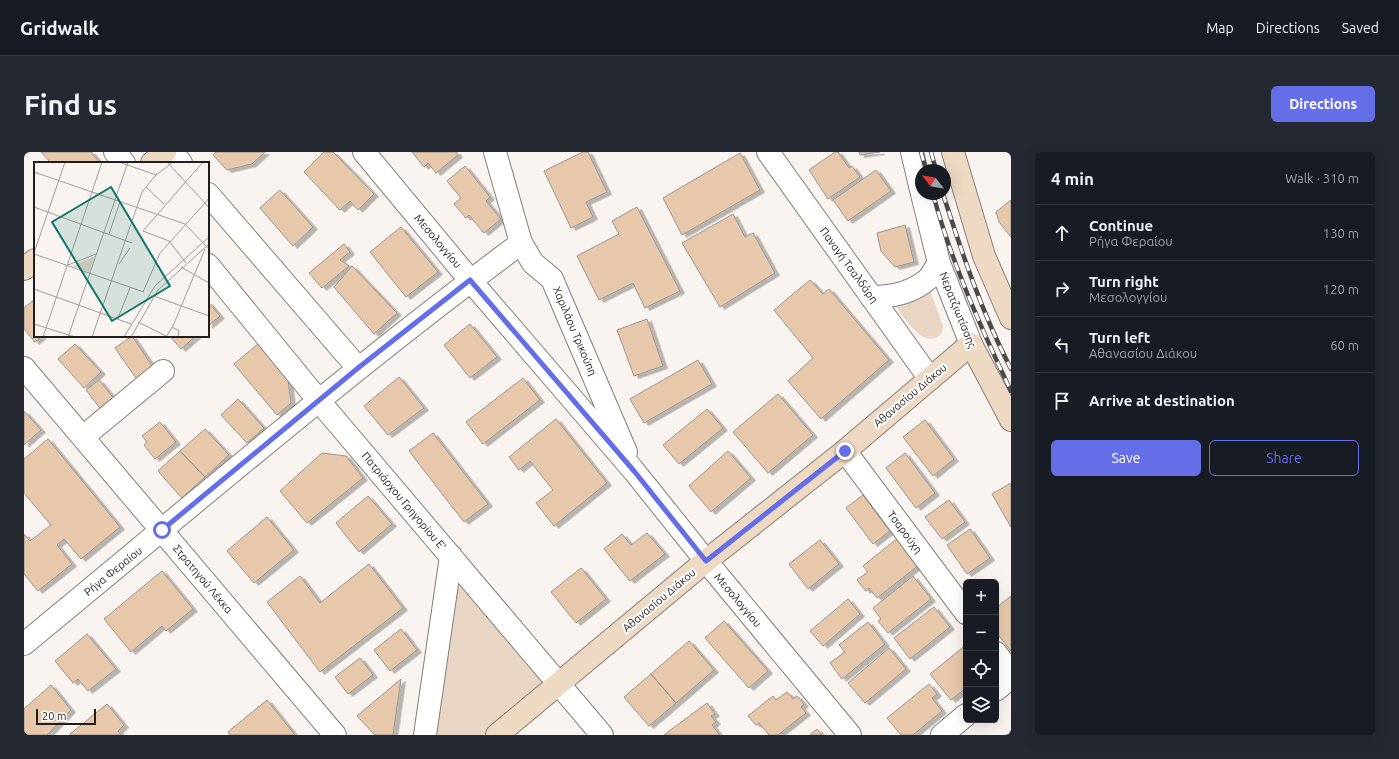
<!DOCTYPE html>
<html lang="en">
<head>
<meta charset="utf-8">
<style>
  :root { --surface:#171b24; --page:#242831; --text:#f1f3f6; --muted:#9ea1a6; --line:#363941; --accent:#636ee7 }
  body { margin:0; font-family:Ubuntu,sans-serif; background:var(--page); color:var(--text) }
  .controls { position:absolute; right:12px; bottom:12px; display:grid; overflow:hidden; border-radius:6px; box-shadow:0 4px 16px #0002 }
  .controls button { width:36px; height:36px; display:grid; place-items:center; padding:0; border:0; border-bottom:1px solid var(--line); background:var(--surface); color:var(--text); font:20px sans-serif }
  .compass { position:absolute; left:891px; top:12px; width:36px; height:36px; border-radius:50%; background:var(--surface); box-shadow:0 4px 16px #0002; rotate:301deg }
  .scale { position:absolute; left:12px; bottom:10px; width:60px; box-sizing:border-box; padding-left:4px; border:2px solid #201e1c; border-top:0; font-size:11px; line-height:14px; white-space:nowrap; color:#201e1c; -webkit-text-stroke:3px #fff; paint-order:stroke }
  .stop { position:absolute; width:12px; height:12px; margin:-9px; border:3px solid #636ee7; border-radius:50%; background:#fff }
  .stop.end { background:#636ee7; border-color:#fff; box-shadow:0 1px 4px #0008 }
  .list { margin:0; padding:0; list-style:none }
  h2 { display:flex; justify-content:space-between; align-items:center; height:52px; margin:0; padding:0 16px; font-size:17px }
  h2 small { font-size:13px; font-weight:400; color:var(--muted) }
  .list li { display:grid; grid-template-columns:26px 1fr auto; gap:12px; align-items:center; box-sizing:border-box; height:56px; padding:0 16px; border-top:1px solid var(--line) }
  .list b { display:block; font-size:15px; white-space:nowrap }
  .list p { margin:0; font-size:13px; white-space:nowrap; color:var(--muted) }
  .list em { font-size:13px; font-style:normal; color:var(--muted) }
  .actions { display:flex; gap:8px; padding:12px 16px }
  .actions a { flex:1; padding:9px 0; border:1px solid var(--accent); border-radius:6px; text-align:center; font-size:14px; color:var(--accent) }
  .actions .main { background:var(--accent); color:#fff }
  .icon { flex:none; width:22px; height:22px; fill:none; stroke:currentColor; stroke-width:2; stroke-linecap:round; stroke-linejoin:round }
  .map { position:relative; flex:none; width:987px; height:583px; overflow:hidden; border-radius:6px }
  header { display:flex; align-items:center; gap:24px; box-sizing:border-box; height:56px; padding:0 20px; background:var(--surface); border-bottom:1px solid var(--line) }
  header strong { font-size:19px }
  nav { display:flex; gap:22px; margin-inline-start:auto; font-size:14px }
  .intro { display:flex; align-items:center; justify-content:space-between; box-sizing:border-box; height:96px; padding:0 24px }
  h1 { margin:0; font-size:28px }
  .button { padding:10px 18px; border-radius:6px; background:var(--accent); color:#fff; font-size:14px; font-weight:700 }
  main { display:flex; gap:24px; padding:0 24px }
  aside { flex:1; background:var(--surface); border-radius:6px; box-shadow:0 4px 16px #0002 }
  .map>svg:first-child { display:block }
  .green { fill:#e8d5c3 }
  .building { fill:#e7c8aa; stroke:#9a9591; filter:url(#shadow) }
  .lines { fill:none; stroke-linecap:round; stroke-linejoin:round }
  .street-casing { stroke:#84807b; stroke-width:24 }
  .secondary-casing { stroke:#84807b; stroke-width:24 }
  .street { stroke:#fff; stroke-width:22 }
  .secondary { stroke:#eedac3; stroke-width:22 }
  .rail-casing { stroke:#4c4947; stroke-width:4.5 }
  .rail { stroke:#fff; stroke-width:3; stroke-dasharray:9; stroke-linecap:butt }
  .route { stroke:#636ee7; stroke-width:5 }
  .labels { text-anchor:middle; dominant-baseline:central; stroke-width:4; stroke-linejoin:round; paint-order:stroke }
  .street-label { font-size:11px; fill:#201e1c; stroke:#fff }
  .inset-road { fill:none; stroke:#a29e9b; stroke-width:1 }
  .view { fill:#0f766e; fill-opacity:0.15; stroke:#0f766e; stroke-width:2 }
  .inset-edge { fill:none; stroke:#201e1c; stroke-width:2 }
</style>
</head>
<body>
<header>
<strong>Gridwalk</strong>
<nav><a>Map</a><a>Directions</a><a>Saved</a></nav>
</header>
<div class="intro"><h1>Find us</h1><a class="button">Directions</a></div>
<main>
<div class="map">
<svg width="987" height="583" viewBox="0 0 987 583">
  <defs>
    <filter id="shadow"><feDropShadow dx="4.5" dy="2.5" stdDeviation="0" flood-color="#0004"/></filter>
  </defs>
  <rect width="100%" height="100%" fill="#f9f4ef"/>
  <path class="green" d="M904,133l15,41c-1,7 -2,10 -8,12 -16,6 -34,-25 -42,-36z
    M433,420l90,111 -63,52h-52z"/>
  <path class="building" d="M17,0h50l9,11h-51l1,-1z
    M192,0h49l-13,12 -25,6 -14,-15z
    M300,0h9l41,42 -16,16 -8,-9 -10,9 -36,-38z
    M388,0h44l2,3 -22,18 -8,-10 -4,4z
    M559,0h5l19,40 -21,10 7,15 -22,11 -27,-57z
    M811,0h3l11,16 3,-2 8,11 -32,22 -19,-29z
    M835,0h21l-20,3z
    M716,1l20,37 -78,45 -19,-37z
    M441,14l25,31 -4,4 15,18 -17,14 -15,-18 -3,3 -12,-14 7,-6 -14,-17z
    M852,18l15,21 -43,30 -15,-21z
    M256,38l33,37 -20,19 -33,-38z
    M987,48v37l-12,-15 -3,-10z
    M613,55l43,84 -35,17 -12,-25 -34,17 -22,-44 42,-22 -7,-13z
    M709,62l12,23 8,-4 22,40 -55,34 -38,-64z
    M881,73l9,37 -19,5 -14,-16 -4,-18z
    M377,75l37,45 -32,25 -36,-45z
    M320,92l6,8 -10,8 9,6 -27,22 -13,-15z
    M328,114l45,47 -23,21 -40,-47z
    M786,128l13,14 6,-5 60,71 -68,59 -33,-38 25,-23 -39,-48z
    M11,147v37h7l-7,6 -11,-13v-21z
    M184,150l12,14 -12,10z
    M623,167l16,47 -29,10 -17,-46z
    M446,172l27,33 -27,21 -26,-33z
    M108,184l23,34 -17,11 -23,-33z
    M146,184h26l-15,13z
    M51,192l26,28 -17,16 -26,-29z
    M234,192l30,35 3,24 -14,12 -43,-51z
    M674,208l14,24 -68,39 -14,-24z
    M375,225l25,31 -36,27 -24,-29z
    M499,226l17,22 -57,44 -17,-22z
    M75,228l17,21 -13,11 -17,-22z
    M754,242l35,41 -45,38 -35,-41z
    M214,247l26,29 -17,15 -26,-28z
    M683,257l16,19 -44,36 -16,-19z
    M0,259l17,19 -17,15z
    M532,267l51,64 -53,43 -18,-23 17,-13 -23,-29 -11,9 -10,-13z
    M901,268l29,39 -21,17 -30,-39z
    M136,270l16,20 -21,17 -11,-14 3,-3 -5,-6z
    M181,277l24,26 -24,22 -25,-26z
    M409,281l55,71 -24,18 -55,-71z
    M24,287l72,88 -39,32 -17,-20 -7,6 15,19 -34,27 -14,-17v-40l6,7 21,-16 -27,-32v-34z
    M156,299l25,26 -23,21 -24,-27z
    M704,299l23,27 -40,34 -22,-26z
    M298,301l24,3 17,22 -56,45 -27,-32z
    M881,301l30,40 -19,15 -30,-40z
    M987,331v44l-19,-33z
    M839,343l27,36 -17,13 -27,-36z
    M344,344l24,28 -33,28 -23,-29z
    M925,348l16,22 -23,17 -17,-22z
    M243,365l27,33 -40,33 -27,-32z
    M946,377l20,29 -23,16 -20,-29z
    M623,381l18,21 -35,27 -26,-32 18,-15 9,11z
    M874,386l21,27 -42,33 -8,-10 -3,3 -9,-11 11,-8 -5,-6z
    M796,388l19,24 -31,25 -19,-25z
    M345,412l34,44 -83,64 -53,-70 33,-26 20,27z
    M557,416l25,31 -30,24 -25,-31z
    M138,419l31,38 -27,22 -4,-5 -31,26 -27,-33z
    M889,424l18,23 -43,34 -10,-12 3,-2 -8,-11z
    M987,444v55l-15,-19v-24z
    M824,447l12,15 -37,32 -13,-15z
    M910,455l16,20 -40,32 -16,-21z
    M700,469l44,50 -19,17 -44,-50z
    M844,470l17,22 -43,35 -12,-16 15,-11 -6,-7z
    M377,477l16,21 -27,21 -16,-21z
    M63,482l29,35 -28,22 -10,-12 -5,4 -18,-22z
    M665,489l25,29 -38,33 -25,-29z
    M942,493v43l-15,12 -21,-26z
    M865,496l17,21 -41,34 -17,-20z
    M336,506l13,17 -25,19 -13,-17z
    M627,522l25,29 -27,23 -25,-29z
    M377,527l-8,56h-18l-18,-19z
    M905,532l8,10 -5,4 10,13 -29,24h-12l-14,-17z
    M27,533l20,25 -24,25h-23v-26z
    M763,540l6,7 4,-3 7,8 -3,3 5,6 -28,22h-9l-10,-12 -3,2 -8,-9 25,-20 3,4z
    M243,548l28,35h-65l-2,-3z
    M683,551l8,11 -4,2 5,6 -4,3 8,10h-56z
    M83,552l17,21 -6,6 3,4h-50l-1,-1z
    M793,577l5,6h-12z"/>
  <g class="lines">
    <g class="street-casing">
      <path id="street" d="M91,0l9,11
        M148,0l9,11
        M340,0l106,128 164,191 72,90 144,174
        M471,0l26,91 12,20 19,16 74,173
        M744,0l162,227
        M888,0l9,38
        M184,42l150,174
        M898,42l17,69 32,81
        M184,113l111,136 283,334
        M848,145c20,0 40,-4 56,-18 4,-4 7,-11 11,-16
        M0,216l311,367
        M59,285l80,-66
        M821,299l121,162
        M0,492c164,-135 326,-274 497,-401
        M972,501l15,20
        M972,538l15,-13
        M401,583l26,-179
        M918,583l24,-20"/>
    </g>
    <g class="secondary-casing">
      <path id="secondary" d="M929,0l31,104 27,62
        M128,11l13,-11
        M0,117l11,-9
        M473,583l209,-174 139,-110 126,-107 40,76"/>
    </g>
    <use href="#street" class="street"/>
    <use href="#secondary" class="secondary"/>
    <g class="rail-casing">
      <path id="rail" d="M897,0l5,18
        M907,0l5,18
        M909,42c18,67 48,134 78,197
        M919,42c19,59 39,119 68,175"/>
    </g>
    <use href="#rail" class="rail"/>
  </g>
  <g class="lines">
    <path class="route" d="M138,378l196,-162 112,-88 164,191 72,90 139,-110"/>
  </g>
  <g class="labels">
    <g class="street-label">
      <text transform="translate(414 89) rotate(50)">Μεσολογγίου</text>
      <text transform="translate(825 113) rotate(54)">Παναγή Τσαλδάρη</text>
      <text transform="translate(934 158) rotate(68)">Νερατζιωτίσσης</text>
      <text transform="translate(551 179) rotate(67)">Χαριλάου Τρικούπη</text>
      <text transform="translate(886 243) rotate(-40)">Αθανασίου Διάκου</text>
      <text transform="translate(380 349) rotate(50)">Πατριάρχου Γρηγορίου Ε'</text>
      <text transform="translate(881 380) rotate(53)">Τσαρούχη</text>
      <text transform="translate(89 419) rotate(-39)">Ρήγα Φεραίου</text>
      <text transform="translate(179 427) rotate(50)">Στρατηγού Λέκκα</text>
      <text transform="translate(635 448) rotate(-40)">Αθανασίου Διάκου</text>
      <text transform="translate(714 448) rotate(50)">Μεσολογγίου</text>
    </g>
  </g>
  <g transform="translate(10 10)">
    <rect width="175" height="175" fill="#f9f4ef"/>
    <path d="M61,94l-6,16 -17,-6 19,-8z" fill="#e8d5c3"/>
    <path class="inset-road" d="M85,0l37,13M0,10l151,52 24,25M112,25l18,17M175,36l-4,5 4,5M0,45l98,36M75,72l11,-32M0,91l31,-91M0,92l110,38M152,101l-17,-22 -26,-10 60,-69M85,102l11,-16M34,103l28,-11M147,105l28,16M0,127l97,35M109,130l17,-39 45,-50 -38,-41M120,134l55,20M84,156l12,-30M104,160l28,14M0,162l41,13M138,165l7,4 -1,6M9,175l59,-175M34,175l60,-175M58,175l50,-145 14,-17 17,-13M90,175l31,-51 54,-49M97,175l27,-47 51,-46M132,175l7,-11 32,-77"/>
    <path class="view" d="M77,25l59,99 -58,35 -60,-99z"/>
    <rect width="175" height="175" class="inset-edge"/>
  </g>
</svg>
<div class="controls">
<button>+</button>
<button>−</button>
<button><svg class="icon" aria-label="locate" viewBox="0 0 24 24"><circle cx="12" cy="12" r="6"/><path d="M12 2v4M12 18v4M2 12h4M18 12h4"/></svg></button>
<button><svg class="icon" aria-label="layers" viewBox="0 0 24 24"><path d="M12 4l9 5-9 5-9-5zM3 14l9 5 9-5"/></svg></button>
</div>
<svg class="compass" viewBox="-18 -18 36 36"><path d="M0-13l5 13h-10z" fill="#e53935"/><path d="M0 13l5-13h-10z" fill="#9ea1a6"/></svg>
<div class="scale">20 m</div>
<div class="stop" style="left:138px;top:378px"></div>
<div class="stop end" style="left:821px;top:299px"></div>
</div>
<aside>
<h2>4 min<small>Walk · 310 m</small></h2>
<ul class="list">
<li><svg class="icon" aria-label="ahead" viewBox="0 0 24 24"><path d="M12 20V5M6 11l6-6 6 6"/></svg><div><b>Continue</b><p>Ρήγα Φεραίου</p></div><em>130 m</em></li>
<li><svg class="icon" aria-label="right" viewBox="0 0 24 24"><path d="M7 20v-9h11M14 6l5 5-5 5"/></svg><div><b>Turn right</b><p>Μεσολογγίου</p></div><em>120 m</em></li>
<li><svg class="icon" aria-label="left" viewBox="0 0 24 24"><path d="M17 20v-9H6M10 6l-5 5 5 5"/></svg><div><b>Turn left</b><p>Αθανασίου Διάκου</p></div><em>60 m</em></li>
<li><svg class="icon" aria-label="arrive" viewBox="0 0 24 24"><path d="M6 21V4h12l-3 4 3 4H6"/></svg><div><b>Arrive at destination</b></div></li>
</ul>
<div class="actions"><a class="main">Save</a><a>Share</a></div>
</aside>
</main>
</body>
</html>
